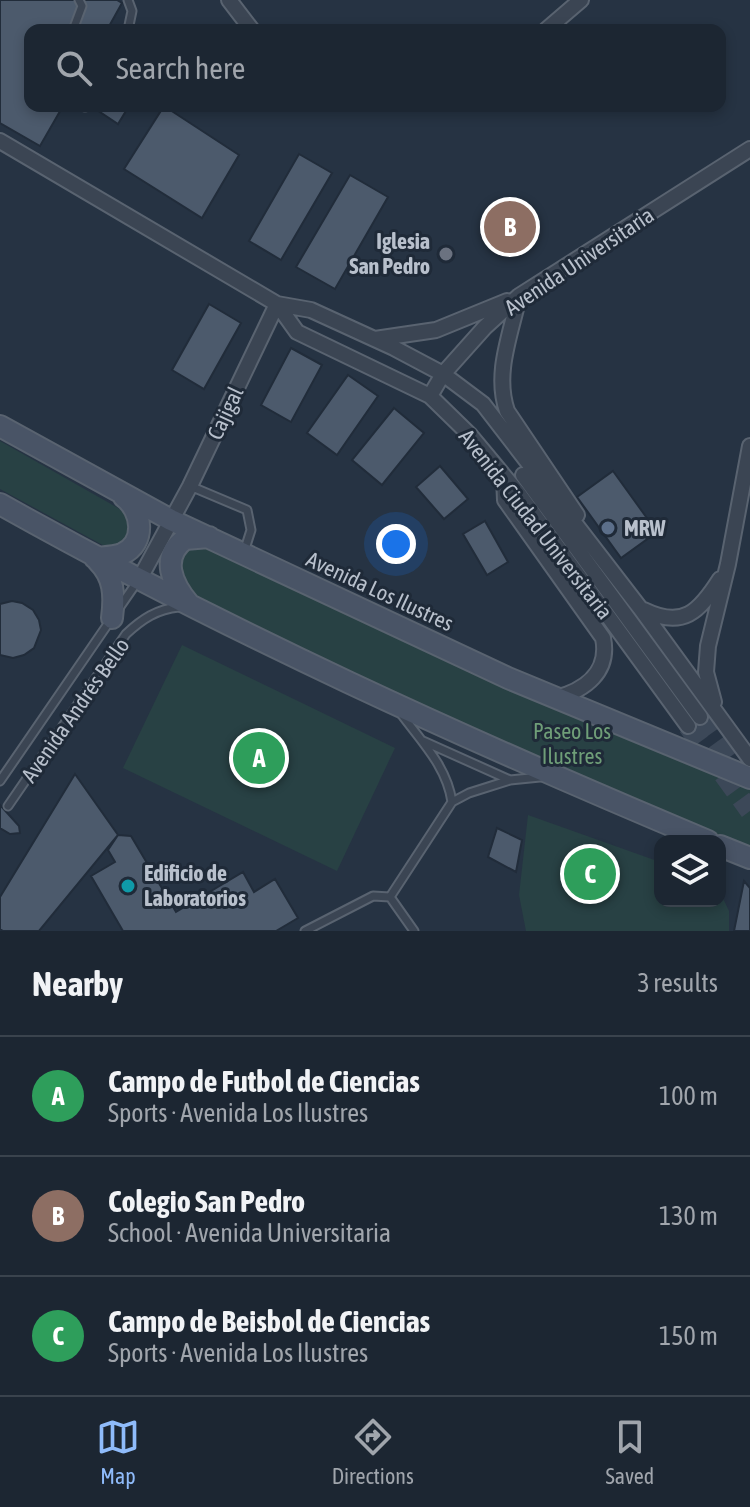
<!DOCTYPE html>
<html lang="en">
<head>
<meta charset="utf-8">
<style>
  :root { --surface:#1c2632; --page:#252e3a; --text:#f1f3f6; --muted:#a0a5ac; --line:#3a434d; --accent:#8fbbfa }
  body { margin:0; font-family:"Asap Condensed",sans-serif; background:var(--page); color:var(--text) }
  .controls { position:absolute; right:24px; bottom:24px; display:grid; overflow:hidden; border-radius:16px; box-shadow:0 4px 12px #0003 }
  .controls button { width:72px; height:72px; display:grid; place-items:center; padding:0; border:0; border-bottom:2px solid var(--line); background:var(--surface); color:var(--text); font:40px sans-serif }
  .you { position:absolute; left:396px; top:544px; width:28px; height:28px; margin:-20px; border:6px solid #fff; border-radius:50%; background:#1a73e8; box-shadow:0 0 0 12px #1a73e833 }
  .badge { display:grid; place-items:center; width:52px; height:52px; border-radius:50%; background:var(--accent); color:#fff; font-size:26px; font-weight:700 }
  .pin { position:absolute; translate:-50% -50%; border:4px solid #fff; box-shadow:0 2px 8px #0006 }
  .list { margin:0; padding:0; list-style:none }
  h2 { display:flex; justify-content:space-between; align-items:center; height:104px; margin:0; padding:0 32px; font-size:34px }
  h2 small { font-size:26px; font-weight:400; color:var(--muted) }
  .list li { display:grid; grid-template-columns:52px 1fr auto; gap:24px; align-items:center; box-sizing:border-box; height:120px; padding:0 32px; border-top:2px solid var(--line) }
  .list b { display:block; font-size:30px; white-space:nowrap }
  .list p { margin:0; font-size:26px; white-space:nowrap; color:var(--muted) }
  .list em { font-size:26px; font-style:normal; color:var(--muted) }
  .icon { flex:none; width:44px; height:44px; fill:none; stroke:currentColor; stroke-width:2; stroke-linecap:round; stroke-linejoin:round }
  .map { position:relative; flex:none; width:750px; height:931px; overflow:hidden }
  .search { position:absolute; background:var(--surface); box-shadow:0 4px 12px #0003; left:24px; right:24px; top:24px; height:88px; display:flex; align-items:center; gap:20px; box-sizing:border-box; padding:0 28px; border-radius:16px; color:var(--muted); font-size:30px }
  .sheet { height:464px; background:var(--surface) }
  nav { display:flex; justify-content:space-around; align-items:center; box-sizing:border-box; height:112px; border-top:2px solid var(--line); background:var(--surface); font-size:22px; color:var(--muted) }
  nav a { display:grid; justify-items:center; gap:4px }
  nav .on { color:var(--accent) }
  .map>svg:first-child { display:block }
  .green { fill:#284144 }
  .building { fill:#4c5a6c; stroke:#212c3a; stroke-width:2 }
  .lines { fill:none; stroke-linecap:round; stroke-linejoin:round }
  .secondary-tunnel { stroke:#3c4858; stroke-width:20; stroke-dasharray:20 10; stroke-linecap:butt }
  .lane-casing { stroke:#596370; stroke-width:11 }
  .street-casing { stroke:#596370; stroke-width:18 }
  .secondary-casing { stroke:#596370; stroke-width:24 }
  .lane { stroke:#3b4553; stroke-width:7 }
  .street { stroke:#3b4553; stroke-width:14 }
  .secondary { stroke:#495466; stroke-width:20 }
  .worship-dot { fill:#6b7280; stroke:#1f2a38; stroke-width:3 }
  .service-dot { fill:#5c6f8a; stroke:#1f2a38; stroke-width:3 }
  .culture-dot { fill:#0f9aa8; stroke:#1f2a38; stroke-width:3 }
  .labels { text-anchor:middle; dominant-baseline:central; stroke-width:6; stroke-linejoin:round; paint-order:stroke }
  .poi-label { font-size:22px; font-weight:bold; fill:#b8c0cc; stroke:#1f2a38; text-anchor:start }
  .street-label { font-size:22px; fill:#b8c0cc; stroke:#1f2a38 }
  .park-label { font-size:22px; fill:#6f9e78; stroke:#1f2a38 }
</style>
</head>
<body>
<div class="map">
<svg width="750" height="931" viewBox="0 0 750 931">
  <rect width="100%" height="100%" fill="#263343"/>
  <path class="green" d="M0,441l118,67 19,14 -16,33 -121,-66z
    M185,539l565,239v80l-558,-251 -22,-44z
    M182,645l213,103 -58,123 -214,-103z
    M528,815l132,47v39h60v-9l9,19v20h-203l-7,-36z"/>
  <path class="building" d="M0,0h117l5,3 -15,27h-77v76h33l-23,40 -40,-23z
    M91,106h38l-11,18z
    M164,106l75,49 -37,63 -78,-49z
    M299,154l33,19 -51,87 -32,-19z
    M350,175l38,22 -53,92 -39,-22z
    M209,304l32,19 -37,66 -32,-19z
    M291,348l31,17 -31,57 -30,-17z
    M348,375l30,21 -41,59 -30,-22z
    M394,408l30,25 -42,52 -30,-25z
    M440,466l28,33 -24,20 -28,-32z
    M613,471l44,61 -36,26 -44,-61z
    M485,521l23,41 -21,13 -24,-41z
    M12,601l10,2 11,7 6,10 2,10 -7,18 -10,7 -11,3 -13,-3v-51z
    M75,774l43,61 -79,96h-36l-3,-2v-32z
    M0,805l19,21 1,7 -10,1 -10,-6z
    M497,828l25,12 -6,32 -28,-15z
    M118,835l13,1 45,76 67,-40 11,20 21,-13 23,39 -22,13h-153l-32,-55 24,-14 -7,-12z
    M744,881l6,7v43h-16z"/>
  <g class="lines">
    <path class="secondary-tunnel" d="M700,717l45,63
      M688,726l62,85"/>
    <g class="lane-casing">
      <path id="lane" d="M128,0l4,11 -4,19
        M73,30l9,-24 -3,-6
        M85,107l1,-1
        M190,486l57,24 4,20 -7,22
        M119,608l18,-26
        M402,715c20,27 45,52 50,87
        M423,741l87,39
        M0,781l112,-163
        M8,806l118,-172c16,-15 31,-25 53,-27
        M390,897l62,-95 17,-9 41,-13 30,-3
        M305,931l68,-35 17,1 24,34"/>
    </g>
    <g class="street-casing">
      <path id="street" d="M229,0l23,30
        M546,30l35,-30
        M0,141l277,163 34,6 83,38 49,26 40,30 157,204 110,151
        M519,296c-8,38 -25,77 -12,115l70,104
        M277,304l20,28 133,64 40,39 49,59 169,232
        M375,339l61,-9 71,-29
        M430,396l13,-22 42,-47 34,-31 231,-147
        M523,475l177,242
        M504,477l1,23 98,138c7,34 -18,52 -47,60
        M139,580l51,-94 87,-182
        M644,610c39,19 55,2 76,-31
        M714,702l-8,-30 2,-26 20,-82 22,-118"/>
    </g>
    <g class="secondary-casing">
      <path id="secondary" d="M0,426l171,94 337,158 242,100
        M0,504c228,128 467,236 708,337
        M95,558c9,-1 19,-1 27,-4 25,-11 20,-44 2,-57
        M98,561c16,16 17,34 14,57
        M189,604c-17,-20 -29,-47 -4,-65l24,-2
        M720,846l30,12"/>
    </g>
    <use href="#lane" class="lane"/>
    <use href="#street" class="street"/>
    <use href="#secondary" class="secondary"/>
  </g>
  <circle class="worship-dot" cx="446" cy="254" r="8"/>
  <circle class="service-dot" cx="608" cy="528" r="8"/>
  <circle class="culture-dot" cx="128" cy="886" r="8"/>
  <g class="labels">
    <g class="poi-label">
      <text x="430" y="241" text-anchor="end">Iglesia<tspan x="430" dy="25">San Pedro</tspan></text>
      <text x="624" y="528">MRW</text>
      <text x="144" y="873">Edificio de<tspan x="144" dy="25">Laboratorios</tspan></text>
    </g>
    <g class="street-label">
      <text transform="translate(579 261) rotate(-34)">Avenida Universitaria</text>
      <text transform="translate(225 413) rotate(-65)">Cajigal</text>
      <text transform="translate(536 524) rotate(52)">Avenida Ciudad Universitaria</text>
      <text transform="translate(380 591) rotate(25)">Avenida Los Ilustres</text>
      <text transform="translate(75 710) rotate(-55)">Avenida Andrés Bello</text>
    </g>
    <g class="park-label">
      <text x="572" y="731">Paseo Los<tspan x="572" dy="25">Ilustres</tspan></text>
    </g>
  </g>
</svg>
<div class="controls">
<button><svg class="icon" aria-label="layers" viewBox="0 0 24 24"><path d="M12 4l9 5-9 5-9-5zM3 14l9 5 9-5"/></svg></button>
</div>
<div class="you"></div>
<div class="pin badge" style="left:259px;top:758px;background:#2e9e5b">A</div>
<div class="pin badge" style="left:510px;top:227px;background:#8d6e63">B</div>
<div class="pin badge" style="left:590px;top:874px;background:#2e9e5b">C</div>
<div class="search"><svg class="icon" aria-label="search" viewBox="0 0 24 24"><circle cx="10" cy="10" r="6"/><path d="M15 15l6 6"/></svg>Search here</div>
</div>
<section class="sheet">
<h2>Nearby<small>3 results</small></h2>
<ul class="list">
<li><span class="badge" style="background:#2e9e5b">A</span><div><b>Campo de Futbol de Ciencias</b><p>Sports · Avenida Los Ilustres</p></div><em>100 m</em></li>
<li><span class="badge" style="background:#8d6e63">B</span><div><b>Colegio San Pedro</b><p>School · Avenida Universitaria</p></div><em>130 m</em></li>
<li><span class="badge" style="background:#2e9e5b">C</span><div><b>Campo de Beisbol de Ciencias</b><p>Sports · Avenida Los Ilustres</p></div><em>150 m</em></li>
</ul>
</section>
<nav>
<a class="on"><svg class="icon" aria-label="map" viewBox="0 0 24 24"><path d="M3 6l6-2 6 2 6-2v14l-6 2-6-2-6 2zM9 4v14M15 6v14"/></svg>Map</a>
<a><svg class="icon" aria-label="directions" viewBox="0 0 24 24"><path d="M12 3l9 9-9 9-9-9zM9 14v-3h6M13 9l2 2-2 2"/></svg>Directions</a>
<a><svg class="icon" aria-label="saved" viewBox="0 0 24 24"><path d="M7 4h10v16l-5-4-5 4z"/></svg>Saved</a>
</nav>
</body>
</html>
